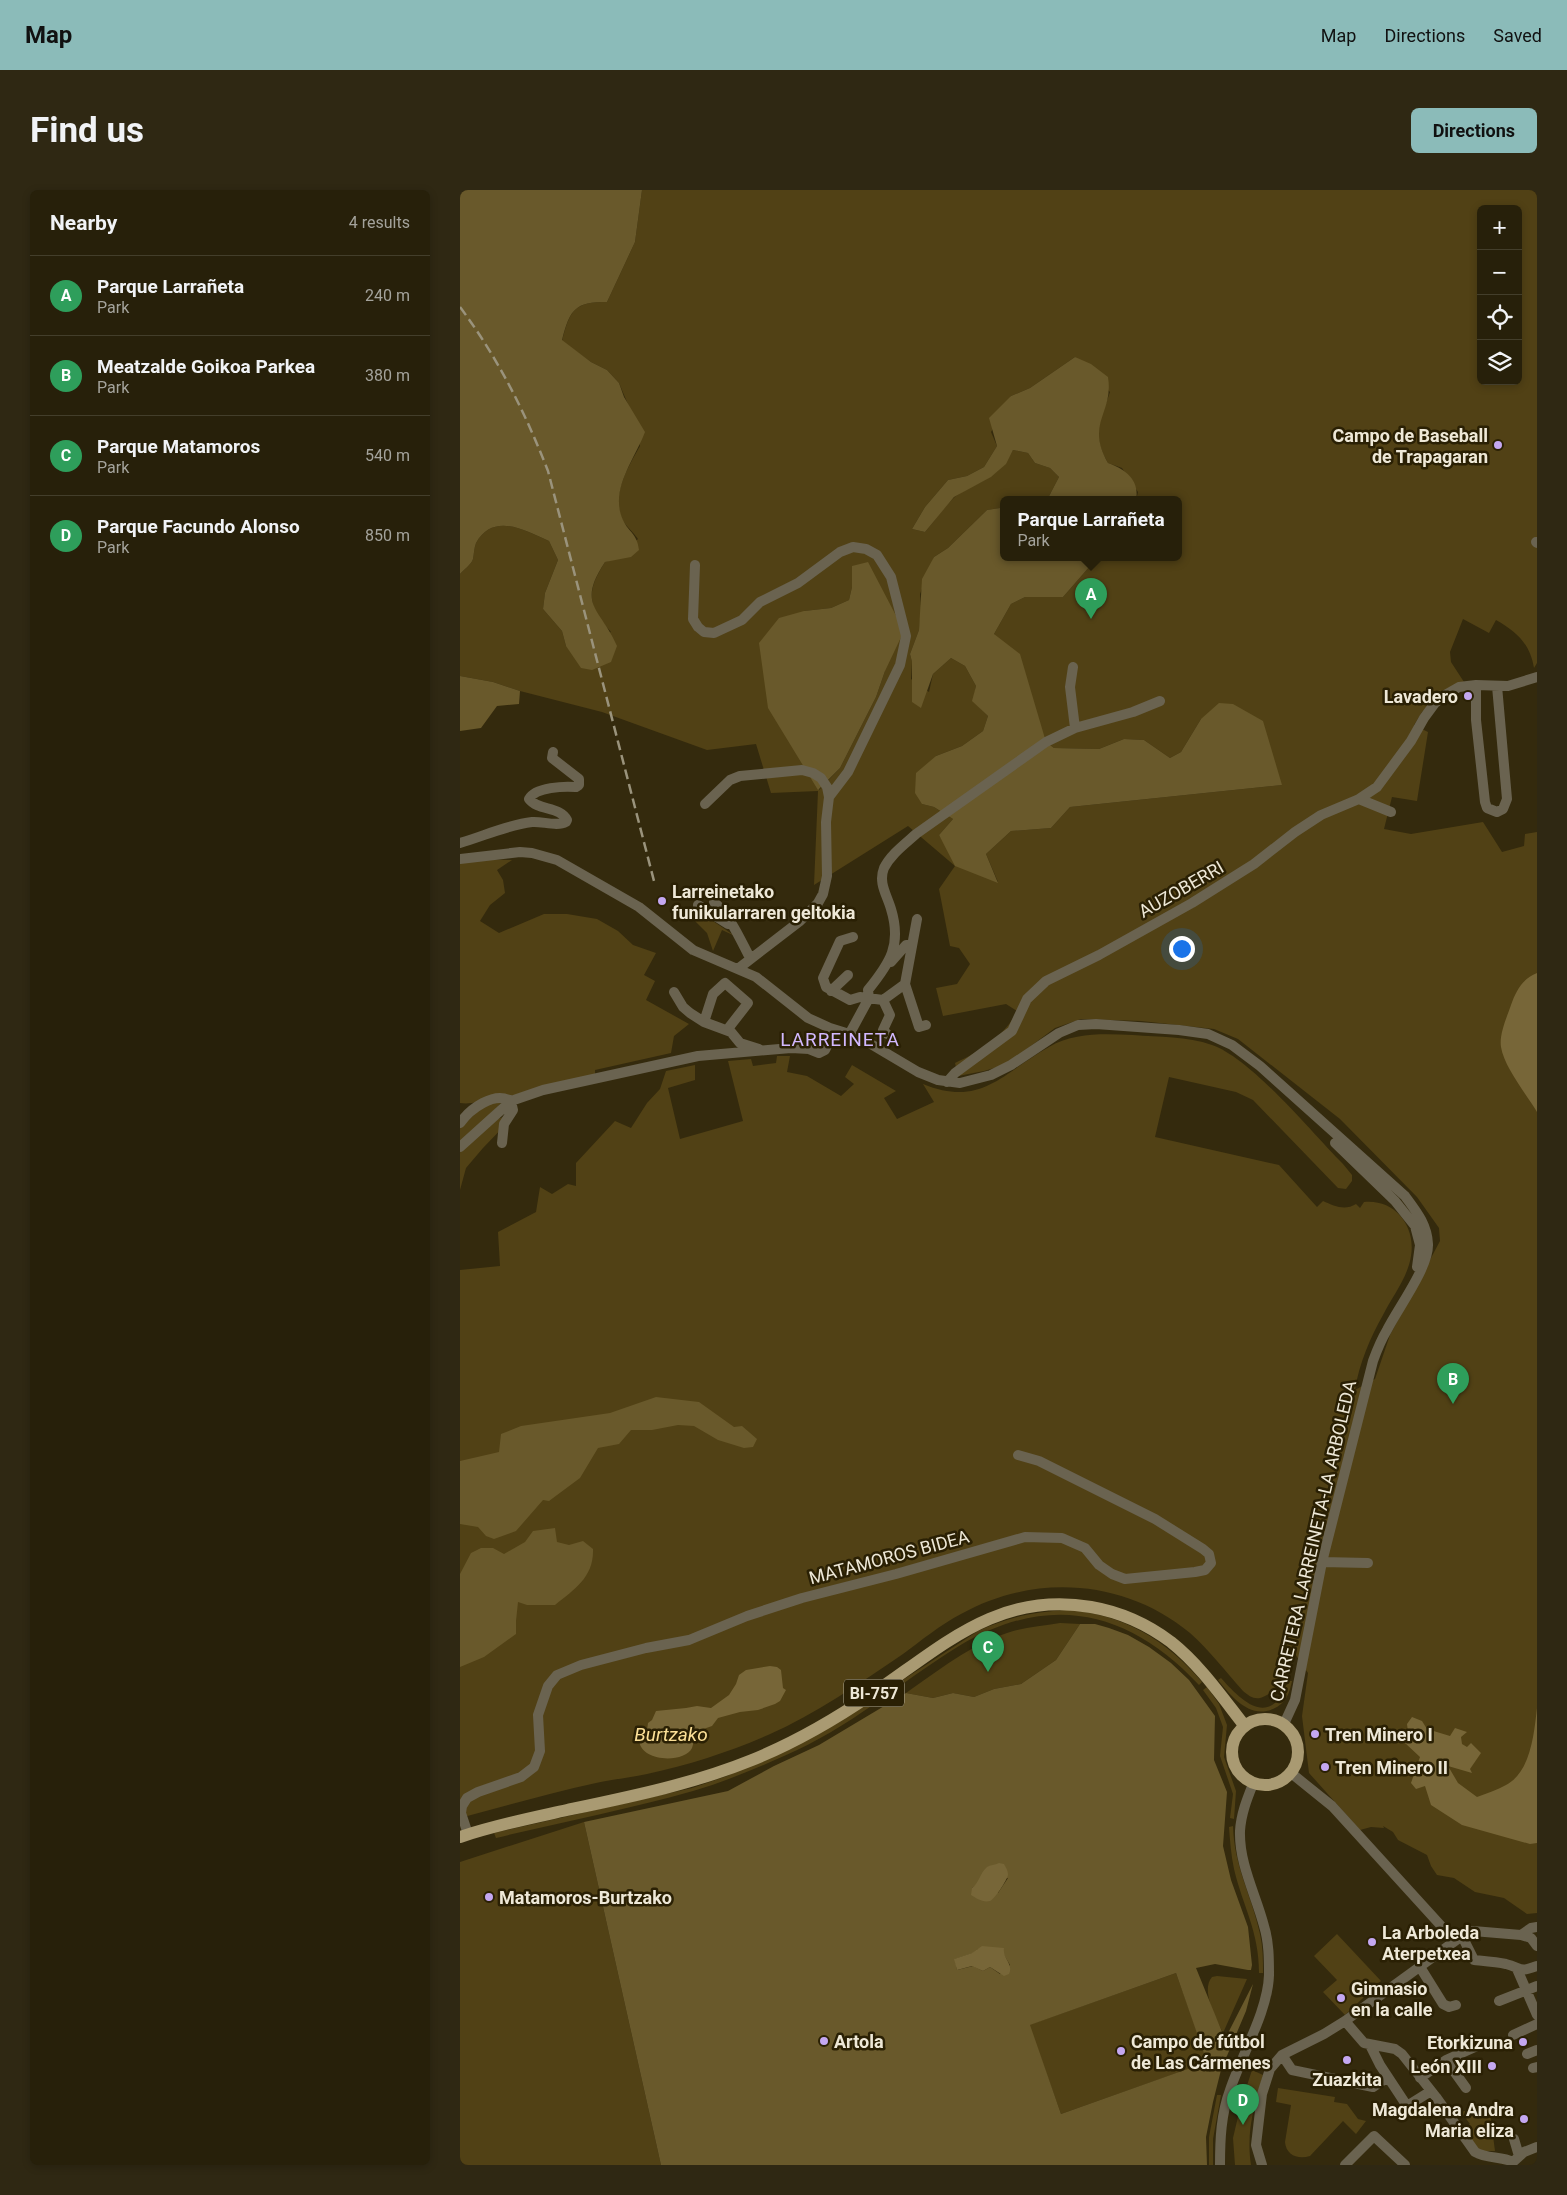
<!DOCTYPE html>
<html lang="en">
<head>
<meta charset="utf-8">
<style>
  :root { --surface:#27200a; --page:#2f2813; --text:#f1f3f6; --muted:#a4a39c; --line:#433e2b; --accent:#8bbbb9 }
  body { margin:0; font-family:Roboto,sans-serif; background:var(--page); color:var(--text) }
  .controls { position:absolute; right:15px; top:15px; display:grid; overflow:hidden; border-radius:8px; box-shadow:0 2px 8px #0003 }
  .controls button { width:45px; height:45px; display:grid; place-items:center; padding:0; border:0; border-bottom:1px solid var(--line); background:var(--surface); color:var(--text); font:25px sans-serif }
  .you { position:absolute; left:721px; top:758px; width:18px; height:18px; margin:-12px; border:4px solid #fff; border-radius:50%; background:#1a73e8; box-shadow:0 0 0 8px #1a73e833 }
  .badge { display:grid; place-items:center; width:32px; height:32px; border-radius:50%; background:var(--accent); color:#fff; font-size:16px; font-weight:700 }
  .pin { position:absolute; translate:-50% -41px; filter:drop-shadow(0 1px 2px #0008) }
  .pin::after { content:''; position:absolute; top:26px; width:18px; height:15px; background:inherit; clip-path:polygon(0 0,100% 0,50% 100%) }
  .popup { position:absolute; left:540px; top:306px; width:182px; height:65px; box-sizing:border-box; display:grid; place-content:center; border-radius:8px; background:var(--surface); filter:drop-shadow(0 1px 4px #0005); font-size:16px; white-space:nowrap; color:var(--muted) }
  .popup b { font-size:19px; color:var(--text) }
  .popup::after { content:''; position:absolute; left:50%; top:100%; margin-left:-10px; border:10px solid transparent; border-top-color:var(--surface) }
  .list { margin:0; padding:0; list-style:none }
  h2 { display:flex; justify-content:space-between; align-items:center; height:65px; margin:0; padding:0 20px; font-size:21px }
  h2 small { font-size:16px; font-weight:400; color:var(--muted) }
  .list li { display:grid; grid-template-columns:32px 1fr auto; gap:15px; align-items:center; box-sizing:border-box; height:80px; padding:0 20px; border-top:1px solid var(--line) }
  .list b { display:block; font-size:19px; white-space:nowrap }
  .list p { margin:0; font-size:16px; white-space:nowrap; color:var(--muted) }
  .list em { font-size:16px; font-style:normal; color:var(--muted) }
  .icon { flex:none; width:28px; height:28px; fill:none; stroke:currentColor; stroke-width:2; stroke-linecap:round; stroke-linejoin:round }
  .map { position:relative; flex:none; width:1077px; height:1975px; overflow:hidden; border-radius:8px }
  header { display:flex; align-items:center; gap:30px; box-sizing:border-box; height:70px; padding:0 25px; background:var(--accent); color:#111 }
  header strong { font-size:24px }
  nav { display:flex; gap:28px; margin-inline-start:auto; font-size:18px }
  .intro { display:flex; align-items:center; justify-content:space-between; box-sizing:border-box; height:120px; padding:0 30px }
  h1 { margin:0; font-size:35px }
  .button { padding:12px 22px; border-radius:8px; background:var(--accent); color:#111; font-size:18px; font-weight:700 }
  main { display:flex; gap:30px; padding:0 30px }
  aside { flex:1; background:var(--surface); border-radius:8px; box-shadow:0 2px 8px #0003 }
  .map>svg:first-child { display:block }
  .green { fill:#514115; fill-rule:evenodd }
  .forest { fill:#69592b; fill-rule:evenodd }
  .water { fill:#776638 }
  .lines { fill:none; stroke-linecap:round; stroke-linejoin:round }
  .minor { stroke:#6a6350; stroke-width:10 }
  .major { stroke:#a99a72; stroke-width:12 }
  .rail { stroke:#9a937c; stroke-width:2.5; stroke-dasharray:10 5; stroke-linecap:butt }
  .poi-dot { fill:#c4a7f1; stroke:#2a2004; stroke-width:2 }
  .labels { text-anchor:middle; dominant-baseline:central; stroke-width:5; stroke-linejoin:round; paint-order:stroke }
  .shield { fill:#2a2004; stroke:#b3ac98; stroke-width:1 }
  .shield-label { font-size:16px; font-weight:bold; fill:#eee8d7 }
  .poi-label { font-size:18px; font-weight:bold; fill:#eee8d7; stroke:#2a2004; text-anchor:start }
  .street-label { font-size:18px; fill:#eee8d7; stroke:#2a2004 }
  .neighbourhood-label { font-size:19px; letter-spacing:1px; fill:#d2b8fe; stroke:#2a2004 }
  .water-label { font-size:19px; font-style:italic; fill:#fce097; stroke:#2a2004 }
</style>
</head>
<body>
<header>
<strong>Map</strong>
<nav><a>Map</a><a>Directions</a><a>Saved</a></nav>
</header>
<div class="intro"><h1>Find us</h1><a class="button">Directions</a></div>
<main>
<aside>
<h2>Nearby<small>4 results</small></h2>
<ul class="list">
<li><span class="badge" style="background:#2e9e5b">A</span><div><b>Parque Larrañeta</b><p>Park</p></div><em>240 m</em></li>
<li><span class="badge" style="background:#2e9e5b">B</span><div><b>Meatzalde Goikoa Parkea</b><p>Park</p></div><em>380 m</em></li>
<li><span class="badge" style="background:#2e9e5b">C</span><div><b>Parque Matamoros</b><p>Park</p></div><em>540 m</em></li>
<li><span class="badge" style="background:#2e9e5b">D</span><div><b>Parque Facundo Alonso</b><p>Park</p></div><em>850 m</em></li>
</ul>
</aside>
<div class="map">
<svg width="1077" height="1975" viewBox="0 0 1077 1975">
  <rect width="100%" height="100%" fill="#342a0d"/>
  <path class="green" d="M182,0h895v473l-3,5c-4,-24 -17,-36 -38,-48l-7,13 -26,-14 -13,33 1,10 13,20 -42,30 -8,13 14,7 -11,69 -25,-4 -8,32 27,5 72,-12 19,30 22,-6 1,-12 12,-2v1081l-10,1 -23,-16 -29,-6 -21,-14 -17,-3 -6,-9 -4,-11 -29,-15 -5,-8 -10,-6 1,2 -13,-1 -11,3 -51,-57 -7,-57 6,-43 -17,-25c-8,18 -6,39 -26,48 -9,5 -15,1 -22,-5 -18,-20 -33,-40 -53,-58 -65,-54 -156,-60 -229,-19 -21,11 -39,26 -58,40 -43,29 -87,60 -135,81 -39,17 -79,30 -121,39 -17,4 -34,5 -51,9 -46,10 -91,23 -136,35v-548l40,-4 -2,-34 38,-20 4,-25 12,7 16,-10 8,2v-23l39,-42 16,7 16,-25 13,-14 6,-18 29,-6v15l-27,8 12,51 63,-18 -15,-60 23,-2 2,7 23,-3 1,-7h13l-3,16 20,4 34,20 13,-12 -9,-7 7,-12 44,26 -12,7 13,21 37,-17 -11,-18c59,24 79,-11 126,-37 26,-15 55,-13 84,-12 26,2 54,1 79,10 40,14 99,87 131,119l9,11v6l-6,8 -8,-1 -85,-88 -17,-8 -67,-15 -14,60 124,28 38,42 6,-6c11,5 22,10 33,3l4,4 4,-6c31,-3 52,24 47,54 -3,21 -19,41 -28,59 -13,23 -24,49 -28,75l20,-11 15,-44 50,-94 -1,-13 -22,-31 -77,-78 -102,-80 -24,-10 -73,-8 -60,-2 -26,9 -39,29 -15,9 -17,5 -26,5 -3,-13c26,-12 50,-27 62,-52l-11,-7 -63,12 -7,-28 21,-4 13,-20 -11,-16 -9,-2 -11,-57 16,-23 -47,-40 -94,59 4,-94 -47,2 -15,-49 -49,6 -105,-38 -82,-21 -27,-9 -33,-6v-102c4,-5 11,-9 13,-15 1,-5 1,-11 3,-16 17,-31 49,-13 73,-2l9,19 -13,33 -2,16 19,22 4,15 45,-14c-24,-27 -25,-40 -6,-70l10,-3 23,-20c-4,-6 -11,-12 -15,-18 -13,-24 5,-54 17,-75l-10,-37 -11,-26 -12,-13 -16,-8 -29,-21c8,-32 13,-39 45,-39l28,-60zM1021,19h37v172h-37zM615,167l35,35c-10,29 -19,41 -2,71l14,5 16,24 -2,8h42v58h-81l-34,39h-38l-14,7 -17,30 52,108 8,6 45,1 25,-10 20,1 26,18 11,-6 20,-33 81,66 -212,22 -19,21 -40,3 -25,23 12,28 -50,-33 -9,-14 14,-16 -19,-12 -12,-3 14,-48 26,-10 21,-15 5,-15 -15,-15 3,-15 -11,-20 -14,-8 -18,16 -4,18 -18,-13 1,-17 -2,-8 9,-24 2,-21 -1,-15 14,-37 14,-9 39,-38 13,-2 3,3 1,-11h43l12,-23 -9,-9 -15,-5 -7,-10 -15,-3c-15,30 -32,29 -57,46 -7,5 -24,28 -31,36l-13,-3 13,-22 23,-27 19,-4 17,-9 13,-21 -6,-14 20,-36 19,-8zM392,377l33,104 -9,26 -36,71 -21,22 -15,-179 27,-3 18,-8 3,-13z
    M19,669l33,1 -15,10 6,10 2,13 -15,12 -10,16 19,12 45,-19h23l30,5 21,12 15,14 23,8 -12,22 11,6 -9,19 43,24 -15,12 -3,17 -76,17v4l-79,22c-19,-4 -36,10 -56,7v-240z
    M232,728l18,1 25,17 -13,-6 -9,21 -6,-18z
    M43,911l-43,43v-16l23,-22z
    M45,926l8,1 -30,31 -17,20 -6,22v-40l38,-31z
    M607,1420c57,4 99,30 135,72l-3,3c-70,-75 -150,-93 -240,-39 -60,37 -109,82 -175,110 -29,13 -60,26 -91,35 -64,18 -131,31 -197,47l-2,-5 198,-45 35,-12 108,-52 143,-93c31,-14 55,-19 89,-21z
    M600,1433l20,1 -24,36 -35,24 -27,5 -20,8 -21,-4 -20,5 -27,-5c32,-22 64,-48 101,-60 17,-6 35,-7 53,-10z
    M761,1488c23,26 50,50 67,3h4c-3,14 -6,22 -19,28 -24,10 -42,-13 -55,-29z
    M747,1497l12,17 8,21 -3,32 12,34 -2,28 -4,-1 3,-24 -13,-38 3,-29 -7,-19 -13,-18z
    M124,1632l77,343h-201v-303z
    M773,1636c1,41 19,70 27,108 3,13 3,26 3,39h-4c0,-42 -16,-66 -25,-104 -3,-14 -4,-28 -5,-42z
    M877,1744l44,47 -36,34 -22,-23 14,-12 -23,-24z
    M716,1783l32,89 -147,52 -32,-89z
    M757,1786l30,3 -24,54c-6,-14 -23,-42 -11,-56z
    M792,1880l11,5c-9,31 -17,57 -12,90h-16l-2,-27 8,-34z
    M818,1898l57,9 -1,5 13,2 11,15 8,2 -10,13 -13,-13 -33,35c-12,4 -24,-1 -25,-14l6,-37 -15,-3z
    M757,1905h4l-8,44v26h-4v-28z
    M1026,1915l1,8h3l5,38h-16l-19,-20 10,-7 -9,-12z"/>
  <path class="forest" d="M0,0h182l-7,52 -28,60c-32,0 -37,7 -45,38l29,22 16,8 12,13 5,14 21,35c-10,27 -36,58 -22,88 6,13 14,13 16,30l-8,7 -26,5c-29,44 -4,46 12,84l-6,16 -19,8 -11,-2 -15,-22 -4,-15 -19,-22 2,-16 13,-33 -9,-19c-24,-11 -56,-29 -73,2 -2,5 -2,11 -3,16 -2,6 -9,10 -13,15z
    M615,167l16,7 17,13c6,37 -23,45 0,86 17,6 32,17 28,37h-89l12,-23 -9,-9 -15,-5 -7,-10 -15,-3 -7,14 -15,13 -37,20 -29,35 -13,-3 13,-22 23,-27 19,-4 17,-9 13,-21 -8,-28 22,-22 19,-8z
    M540,318l3,3 1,47h93l-34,39h-38l-14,7 -17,30 26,20 26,88 8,6 45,1 25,-10 20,1 26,18 11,-6 20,-33 18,-16 14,1 30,17 19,64 -212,22 -19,21 -40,3 -25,23 12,29 -43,-17 -16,-31 14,-16 -19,-12 -12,-3 -7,-11 1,-20 20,-17 26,-10 21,-15 5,-15 -16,-15 4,-15 -11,-20 -14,-8 -18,16 -12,34 -9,-6v-40l-2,-8 9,-24 3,-51 12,-22 14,-9 39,-38z
    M408,372l36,69 -19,40 -9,26 -36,71 -22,22 -50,-82 -9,-65 20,-25 25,-7 27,-3 18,-8 3,-13v-21z
    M0,486l33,6 27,9 -1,13 -22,2 -16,22 -21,3z
    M196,1207l43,5 35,25 8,-1 15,13 -4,8 -9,1 -26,-8 -24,-14 -16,-1 -26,5h-21l-12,14 -21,4 -18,30 -31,23 -6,-1 -27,31 -22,8 -8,-3 -8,-9 -18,-3v-63l39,-9 2,-18 20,-8 89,-13z
    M95,1338l2,14 12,3 14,-4 10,8c1,28 -18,40 -38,56h-28l-9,-3 -2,19v13l-32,23 -24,10v-93l11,-21 10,-5h12l11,6 21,-12 8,-11z
    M620,1434h15l14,4 19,7 21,12 22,16 18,17 26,36 -1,44 13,32 -4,54 8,34 17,47 4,38 -1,5h-3l-33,-6 -19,4 29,71 28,-55 -7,27 -25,59 -8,32 -7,35 1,28h-546l-77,-343 144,-31 46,-25 45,-21 87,-52 27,5 20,-5 21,4 20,-8 27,-5 35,-24zM548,1688l-10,15 -26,-5 6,-4zM536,1758l7,5 7,12 -10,9 -10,-7 -7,4 -10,-5 -16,4 -2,-11 18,-6 5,-4zM716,1783l31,89 -146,52 -31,-89z"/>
  <path class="water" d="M1077,783v139c-10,-17 -33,-45 -36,-65 -2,-13 6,-30 10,-42 5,-14 11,-26 26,-32z
    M310,1476l7,1 4,3 2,18 3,2 -6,11 -5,3 -17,6 -18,2 -22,6 -6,8 -17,6c-1,5 -1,11 -3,16 -8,17 -60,14 -52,-14l7,-4 1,-7 4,-3 4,-9 30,-3 11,-2 14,2 18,-13 7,-11 3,-9 7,-5z
    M1077,1518v135l-7,1 -68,-19 -31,-20 -6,-19 -9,3 -5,-6 9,-26 -15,-14 -3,-6 6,-5 -1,-8 5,-7 10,4 5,8 23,7 5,-8 12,4 -6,5 1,7 5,3 4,-4 10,10 -11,16 2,4 -24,-7 10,17 19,14c10,-4 20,-7 29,-12 25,-13 28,-52 31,-77z
    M539,1673l5,1c2,4 4,6 4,11 -1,5 -13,24 -18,26 -7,2 -14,-3 -19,-6l1,-7c7,-5 8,-15 15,-21 3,-2 8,-2 12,-4z
    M522,1756l22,2c-2,10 10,16 5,26l-5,2 -14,-9 -7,4 -11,-5 -15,4 -3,-11 18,-6z"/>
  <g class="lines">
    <path class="minor" d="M1076,352l1,1
      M235,375l-2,54 5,8 6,5 10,1 28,-13 18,-18 38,-19 42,-31 13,-5 13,2 11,6 14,22 15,59 -6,29 -52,107 -19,25
      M613,477l-3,20 5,41
      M1016,495v35l9,82 2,6 10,4 6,-3 4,-10 -10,-113
      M899,609l32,13
      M245,614l25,-24 10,-4 62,-6 11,3 8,5 6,9 2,10 -3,25 1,54 -4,18 -5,9 -18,18 -61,47
      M0,653c24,-7 47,-18 72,-21 10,-1 25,5 34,0l1,-2c-7,-14 -29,-9 -38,-21 6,-12 36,-13 47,-12l3,-2v-6l-27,-21 1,-6
      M0,669l60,-7 12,1 25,7 82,47 54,43 63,27 52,41 22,10 29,9 59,35 20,8 22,3 31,-8 20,-10 48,-32 19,-8 18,-1 83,6 29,4 24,11 28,21 145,130c11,15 22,28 23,48 1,23 -30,64 -41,86 -6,10 -10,20 -14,31l-51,201 -27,138 -11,24
      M254,712c17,15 26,37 36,56
      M238,715l30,19
      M393,747l-13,4 -17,37 3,9 24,13 10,-3 23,3 22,-16 12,-65
      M431,772l15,-17h6
      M445,794l14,43 7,-2
      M371,801l17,-16
      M214,802l9,15 7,6 14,9 27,10 9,11 19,6
      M423,810l7,15 -7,15 4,4
      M244,832l9,-28 12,-11 23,20 -21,27
      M390,843l19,-35 -1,-8c22,-27 34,-45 23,-81 -4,-14 -13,-26 -7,-41 7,-14 21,-24 32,-34l130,-92 29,-14 58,-16 27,-11
      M487,892l8,-9 57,-42 15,-32 19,-18 53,-26 93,-52 62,-39 41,-32 26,-17 38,-16 18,-12 34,-46 13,-23 11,-15 10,-8 14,-8 17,-2 32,1 29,-9
      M0,933c10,-14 34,-32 51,-22
      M42,953l2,-19 9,-14 -2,-9
      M875,953l60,58 20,25 5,19 -3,22
      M0,957l51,-46 32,-11 155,-34 93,-8 18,1 10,4 6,-3 10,-20
      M862,1372l46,1
      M831,1583l41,33 122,134
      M8,1644l-7,-21 1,-7 5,-8 11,-6 43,-15 13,-10 6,-16 -2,-36 10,-29 9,-11 24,-10 65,-17 43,-8 58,-24 55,-18 94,-24 129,-37 37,1 23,10 14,17 13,9 13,5 70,-7 10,-2 6,-7 -2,-9 -6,-5 -48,-30 -116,-58 -21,-6
      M1061,1745l10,-7 6,-1
      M1002,1746l12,24c10,1 23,2 32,4 16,4 13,9 31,2
      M960,1777l23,37 6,3 7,-2
      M1057,1779l20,46
      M1039,1811l38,-15
      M885,1831l19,22 31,6 7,5 34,43 39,55c12,7 26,4 38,10
      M1053,1845l24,-11
      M910,1855l10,20 27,41 24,-15
      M1067,1864l10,-4
      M822,1865l10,15 81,17 15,-10
      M986,1870l20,28
      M1073,1878l4,-1
      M960,1888l26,-18 38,-17
      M1054,1949l5,17
      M1053,1972l11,-10 13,-5
      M760,1975c0,-25 1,-51 10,-75 11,-34 38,-79 39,-115 0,-16 0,-33 -5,-49 -8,-31 -25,-62 -24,-95 1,-17 7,-32 13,-47
      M802,1975l-6,-20 6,-51 8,-25 12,-14 42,-21 21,-13 117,-85 11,-5 48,4 10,3 6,8
      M885,1975l29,-29 31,29"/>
    <path class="major" d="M772 1562a33 33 0 1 1 66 0a33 33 0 1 1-66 0Z
      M0,1647c35,-12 71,-19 107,-27 62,-13 126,-26 185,-50 42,-17 82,-40 120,-66 71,-48 126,-103 219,-87 29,5 56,17 80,35 29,23 51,55 73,83"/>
    <path class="rail" d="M0,117c38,51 65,105 88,164l106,410"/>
  </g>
  <g class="poi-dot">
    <circle cx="1038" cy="255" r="5"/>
    <circle cx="1008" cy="506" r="5"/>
    <circle cx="202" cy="711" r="5"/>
    <circle cx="855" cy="1544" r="5"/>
    <circle cx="865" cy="1577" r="5"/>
    <circle cx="29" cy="1707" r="5"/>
    <circle cx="912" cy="1752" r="5"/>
    <circle cx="881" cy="1808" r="5"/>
    <circle cx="364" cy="1851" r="5"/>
    <circle cx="1063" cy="1852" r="5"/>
    <circle cx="661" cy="1861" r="5"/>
    <circle cx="887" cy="1870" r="5"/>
    <circle cx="1032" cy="1876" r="5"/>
    <circle cx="1064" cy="1929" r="5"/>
  </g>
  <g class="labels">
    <rect class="shield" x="384" y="1489.5" width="60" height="27" rx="4"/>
    <g class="shield-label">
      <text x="414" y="1503">BI-757</text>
    </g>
    <g class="poi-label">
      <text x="1028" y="245" text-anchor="end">Campo de Baseball<tspan x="1028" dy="21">de Trapagaran</tspan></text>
      <text x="998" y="506" text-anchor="end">Lavadero</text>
      <text x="212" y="701">Larreinetako<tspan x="212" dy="21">funikularraren geltokia</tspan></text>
      <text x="865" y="1544">Tren Minero I</text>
      <text x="875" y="1577">Tren Minero II</text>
      <text x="39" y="1707">Matamoros-Burtzako</text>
      <text x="922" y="1742">La Arboleda<tspan x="922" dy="21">Aterpetxea</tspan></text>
      <text x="891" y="1798">Gimnasio<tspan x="891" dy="21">en la calle</tspan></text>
      <text x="374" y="1851">Artola</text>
      <text x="671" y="1851">Campo de fútbol<tspan x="671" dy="21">de Las Cármenes</tspan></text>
      <text x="1053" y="1852" text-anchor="end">Etorkizuna</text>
      <text x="1022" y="1876" text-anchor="end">León XIII</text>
      <text x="887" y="1889" text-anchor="middle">Zuazkita</text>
      <text x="1054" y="1919" text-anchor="end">Magdalena Andra<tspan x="1054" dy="21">Maria eliza</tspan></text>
    </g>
    <g class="street-label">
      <text transform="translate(721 699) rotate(-30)">AUZOBERRI</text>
      <text transform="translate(853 1351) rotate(-77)">CARRETERA LARREINETA-LA ARBOLEDA</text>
      <text transform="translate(429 1367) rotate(-15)">MATAMOROS BIDEA</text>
    </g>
    <g class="neighbourhood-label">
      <text x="380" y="849">LARREINETA</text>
    </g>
    <g class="water-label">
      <text x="211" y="1544">Burtzako</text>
    </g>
  </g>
</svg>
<div class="controls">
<button>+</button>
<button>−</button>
<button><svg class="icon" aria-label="locate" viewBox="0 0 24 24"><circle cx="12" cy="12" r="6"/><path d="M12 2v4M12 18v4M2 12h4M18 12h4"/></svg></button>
<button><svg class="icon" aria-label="layers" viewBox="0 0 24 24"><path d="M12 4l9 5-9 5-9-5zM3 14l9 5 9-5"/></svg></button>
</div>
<div class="you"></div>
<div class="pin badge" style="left:631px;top:429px;background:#2e9e5b">A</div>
<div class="popup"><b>Parque Larrañeta</b>Park</div>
<div class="pin badge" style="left:993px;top:1214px;background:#2e9e5b">B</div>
<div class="pin badge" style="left:528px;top:1482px;background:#2e9e5b">C</div>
<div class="pin badge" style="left:783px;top:1935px;background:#2e9e5b">D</div>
</div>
</main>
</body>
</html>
